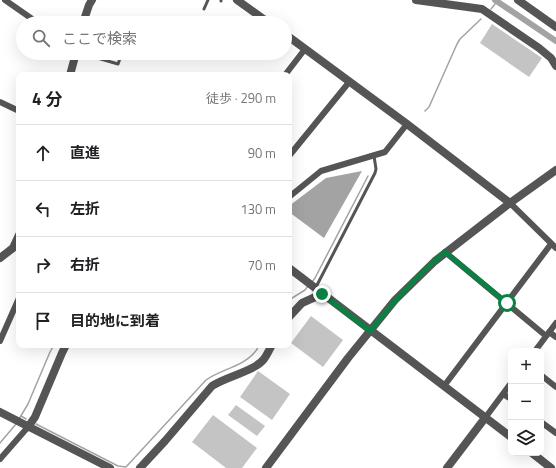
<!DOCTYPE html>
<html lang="ja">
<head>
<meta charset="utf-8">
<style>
  :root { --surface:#fff; --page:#f6f6f6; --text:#202124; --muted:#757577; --line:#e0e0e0 }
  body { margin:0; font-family:"Titillium Web","Noto Sans JP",sans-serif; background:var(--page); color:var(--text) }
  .controls { position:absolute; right:12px; bottom:12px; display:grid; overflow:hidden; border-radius:8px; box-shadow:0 4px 16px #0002 }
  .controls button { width:36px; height:36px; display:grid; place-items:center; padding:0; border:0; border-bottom:1px solid var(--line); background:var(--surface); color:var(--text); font:20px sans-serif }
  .stop { position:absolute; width:12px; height:12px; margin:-9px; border:3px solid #0b8043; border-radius:50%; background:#fff }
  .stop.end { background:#0b8043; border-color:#fff; box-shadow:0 1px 4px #0008 }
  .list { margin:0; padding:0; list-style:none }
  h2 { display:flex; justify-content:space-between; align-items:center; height:52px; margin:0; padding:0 16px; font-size:17px }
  h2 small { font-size:13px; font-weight:400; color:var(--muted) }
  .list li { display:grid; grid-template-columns:26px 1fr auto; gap:12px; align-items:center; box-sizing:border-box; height:56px; padding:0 16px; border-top:1px solid var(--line) }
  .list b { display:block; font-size:15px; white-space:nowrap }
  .list em { font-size:13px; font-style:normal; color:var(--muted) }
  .icon { flex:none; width:22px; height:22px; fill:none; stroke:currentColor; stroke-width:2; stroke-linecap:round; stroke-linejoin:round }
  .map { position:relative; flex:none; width:556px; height:468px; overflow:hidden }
  .search { position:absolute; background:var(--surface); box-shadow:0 4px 16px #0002; left:16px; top:16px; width:276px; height:44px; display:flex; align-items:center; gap:10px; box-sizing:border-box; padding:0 14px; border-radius:22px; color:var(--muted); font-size:15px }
  .panel { position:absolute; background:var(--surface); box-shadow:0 4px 16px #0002; left:16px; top:72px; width:276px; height:276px; border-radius:8px }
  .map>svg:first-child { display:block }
  .water { fill:#a3a3a3 }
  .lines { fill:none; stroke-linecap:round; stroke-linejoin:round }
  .stream { stroke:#a3a3a3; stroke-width:1.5 }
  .canal { stroke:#a3a3a3; stroke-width:6 }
  .building { fill:#c4c4c4 }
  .service { stroke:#555; stroke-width:3 }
  .minor { stroke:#555; stroke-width:6 }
  .tertiary { stroke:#555; stroke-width:8 }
  .route { stroke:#0b8043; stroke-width:5 }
</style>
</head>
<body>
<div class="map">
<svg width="556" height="468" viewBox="0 0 556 468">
  <rect width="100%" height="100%" fill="#fff"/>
  <path class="water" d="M362,171l-38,67 -35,-26v-6l37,-28z"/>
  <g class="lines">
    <path class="stream" d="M491,9l4,-5
      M425,111l4,-4 28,-63 3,-5 21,-20
      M312,282l3,-4 53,-102
      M289,300l16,-10 3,-4
      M21,416l5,3
      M19,419l9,-15 22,-52 4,-7
      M36,424l82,42 8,1 80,-87c14,-10 37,-14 48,-27 2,-2 4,-5 5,-8
      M0,443l16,-19"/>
    <path class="canal" d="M495,0l61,41"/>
  </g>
  <path class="building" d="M492,24l50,34 -13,19 -49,-34z
    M311,316l32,24 -20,27 -32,-24z
    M258,371l32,23 -18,26 -32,-23z
    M236,405l29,21 -8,10 -29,-21z
    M213,415l44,33 -15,20h-16l-34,-26z"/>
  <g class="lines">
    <path class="service" d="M221,1v-1
      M204,9l4,-9
      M80,53l38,11 4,-11
      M316,287l59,-114 1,-4 -2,-13"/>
    <path class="minor" d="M5,0l33,23
      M285,75l20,-26
      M0,102l19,9
      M289,156l61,-75
      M289,197l32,-26 64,-19 22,-28
      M510,203l46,45
      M445,252l101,84
      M549,332l7,5
      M0,341l19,-43
      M535,351l21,-28
      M541,375l15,12
      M444,386l107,-142
      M503,394l8,5
      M485,418l26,-35
      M541,422l15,11
      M0,459l28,-32"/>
    <path class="tertiary" d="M237,0l32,23
      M416,0l66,9 57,39 12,10 5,8
      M518,0l38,27
      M83,23l6,-18 3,-5
      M285,34l122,90 103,79
      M70,75l6,-22
      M0,258l13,-10 6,-13
      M289,268l222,169
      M289,317l13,-14 20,-9
      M0,412l110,56
      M28,427l7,-10 27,-64 4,-8
      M532,453l19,15
      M140,468l25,-27 47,-55c13,-9 43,-15 52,-27 3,-4 5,-9 8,-14
      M266,468l82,-110 47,-58 40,-39 75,-58 46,-33
      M447,468l38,-50"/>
  </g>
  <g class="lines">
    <path class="route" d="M322,294l48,37c23,-29 47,-56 75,-79l62,51"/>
  </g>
</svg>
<div class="controls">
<button>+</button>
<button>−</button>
<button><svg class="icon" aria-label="layers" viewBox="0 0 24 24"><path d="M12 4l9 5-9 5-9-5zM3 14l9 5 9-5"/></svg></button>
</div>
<div class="stop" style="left:507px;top:303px"></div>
<div class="stop end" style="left:322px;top:294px"></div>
<div class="search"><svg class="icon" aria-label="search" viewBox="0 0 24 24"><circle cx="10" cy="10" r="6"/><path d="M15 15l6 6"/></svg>ここで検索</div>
<section class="panel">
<h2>4 分<small>徒歩 · 290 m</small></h2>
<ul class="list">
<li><svg class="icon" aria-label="ahead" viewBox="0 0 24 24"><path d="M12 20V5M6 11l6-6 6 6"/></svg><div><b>直進</b></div><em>90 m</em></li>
<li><svg class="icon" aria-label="left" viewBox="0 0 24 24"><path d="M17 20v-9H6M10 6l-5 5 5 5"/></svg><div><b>左折</b></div><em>130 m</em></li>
<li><svg class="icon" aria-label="right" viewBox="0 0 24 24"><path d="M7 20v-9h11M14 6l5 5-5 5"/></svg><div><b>右折</b></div><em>70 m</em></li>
<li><svg class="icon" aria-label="arrive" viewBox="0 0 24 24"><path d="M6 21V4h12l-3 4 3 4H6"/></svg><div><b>目的地に到着</b></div></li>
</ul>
</section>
</div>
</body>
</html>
